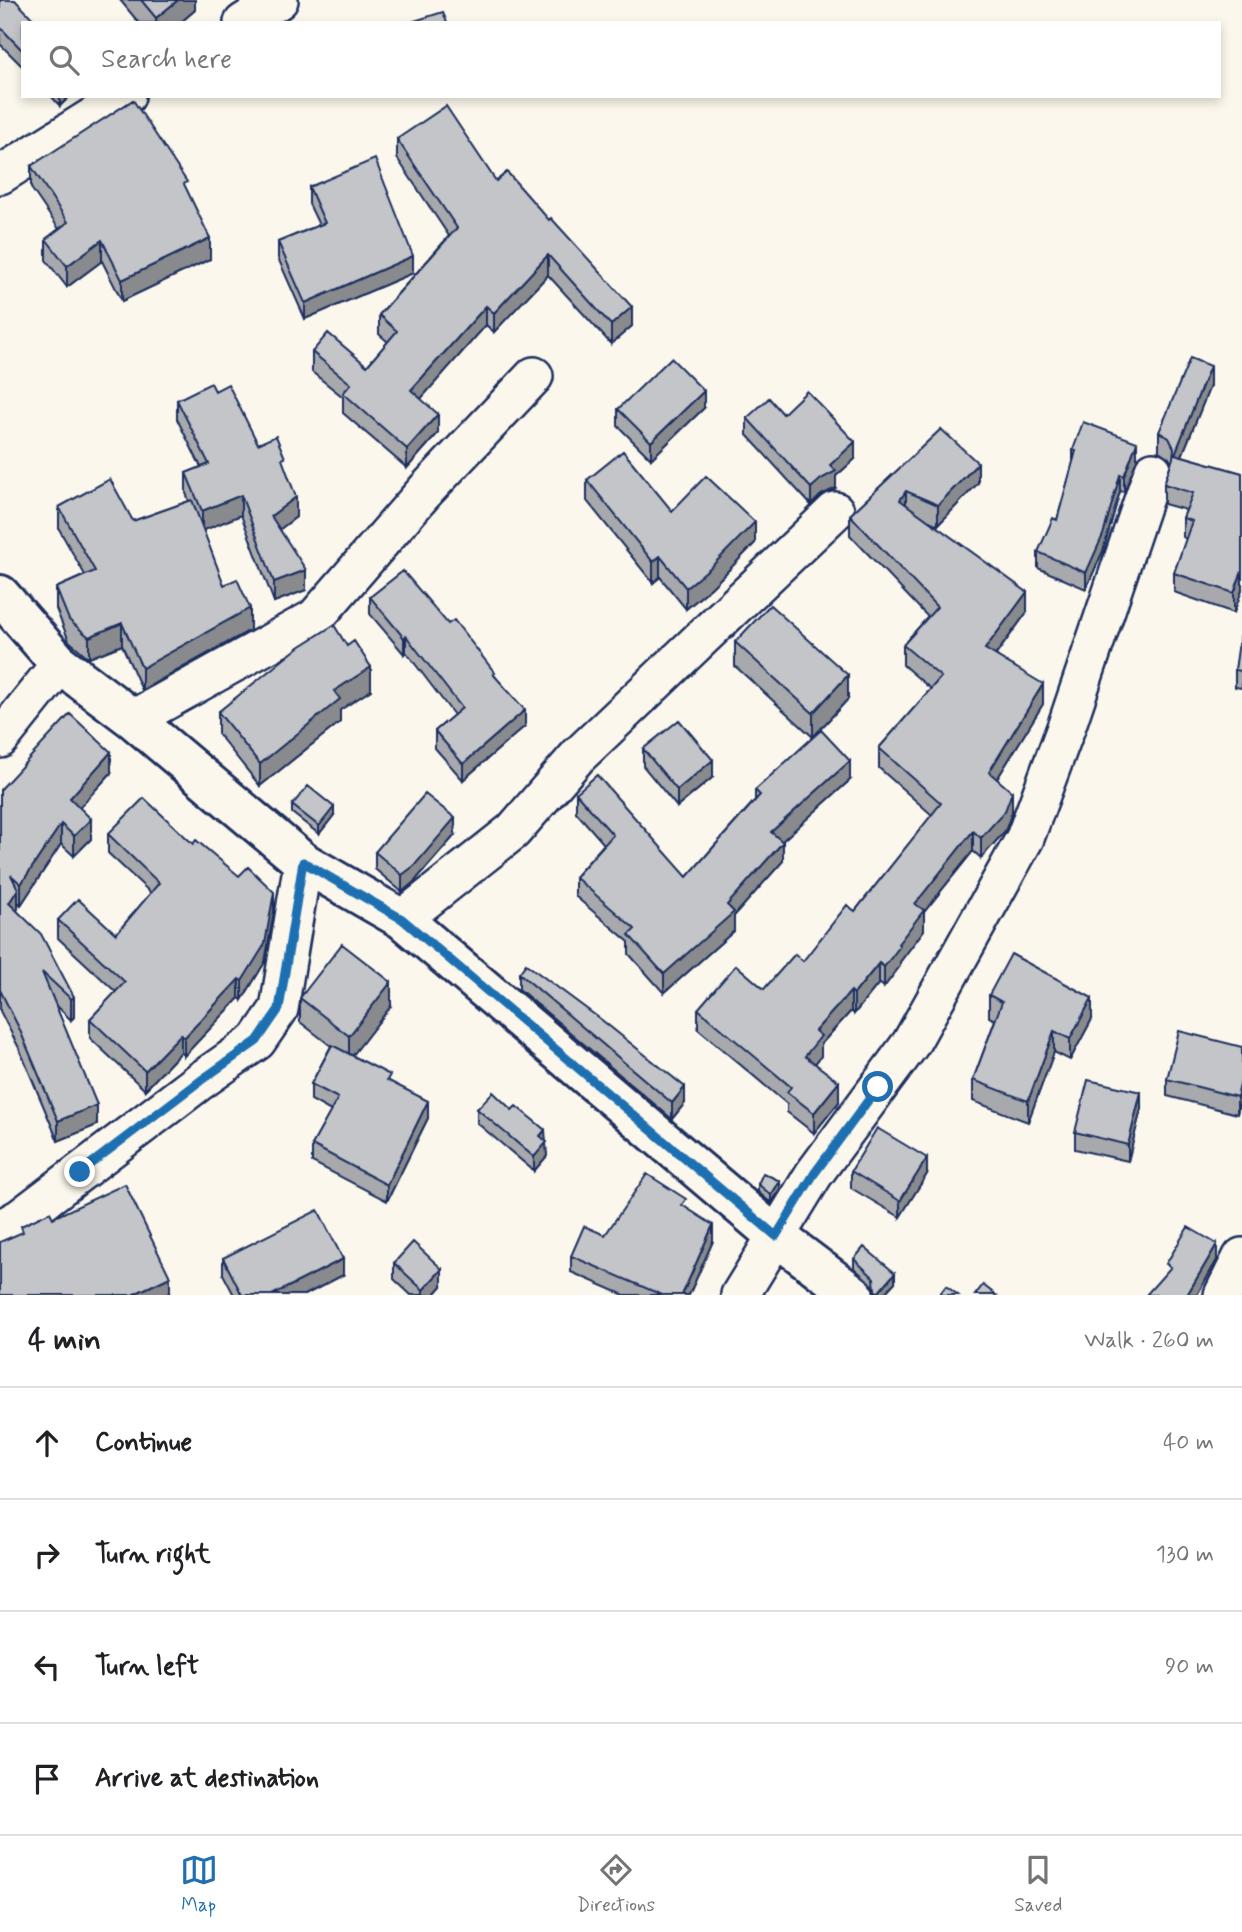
<!DOCTYPE html>
<html lang="en">
<head>
<meta charset="utf-8">
<style>
  :root { --surface:#fff; --page:#f2f2f2; --text:#202124; --muted:#757577; --line:#e0e0e0; --accent:#1f6fb2 }
  body { margin:0; font-family:Mynerve,sans-serif; background:var(--page); color:var(--text) }
  .stop { position:absolute; width:21px; height:21px; margin:-16px; border:5px solid #1f6fb2; border-radius:50%; background:#fff }
  .stop.end { background:#1f6fb2; border-color:#fff; box-shadow:0 2px 7px #0008 }
  .list { margin:0; padding:0; list-style:none }
  h2 { display:flex; justify-content:space-between; align-items:center; height:91px; margin:0; padding:0 28px; font-size:30px }
  h2 small { font-size:23px; font-weight:400; color:var(--muted) }
  .list li { display:grid; grid-template-columns:46px 1fr auto; gap:21px; align-items:center; box-sizing:border-box; height:112px; padding:0 28px; border-top:2px solid var(--line) }
  .list b { display:block; font-size:26px; white-space:nowrap }
  .list em { font-size:23px; font-style:normal; color:var(--muted) }
  .icon { flex:none; width:38px; height:38px; fill:none; stroke:currentColor; stroke-width:2; stroke-linecap:round; stroke-linejoin:round }
  .map { position:relative; flex:none; width:1242px; height:1295px; overflow:hidden }
  .search { position:absolute; background:var(--surface); box-shadow:0 4px 10px #0003; left:21px; right:21px; top:21px; height:77px; display:flex; align-items:center; gap:18px; box-sizing:border-box; padding:0 24px; border-radius:0px; color:var(--muted); font-size:26px }
  .sheet { height:539px; background:var(--surface) }
  nav { display:flex; justify-content:space-around; align-items:center; box-sizing:border-box; height:98px; border-top:2px solid var(--line); background:var(--surface); font-size:19px; color:var(--muted) }
  nav a { display:grid; justify-items:center; gap:4px }
  nav .on { color:var(--accent) }
  .map>svg:first-child { display:block }
  .lines { fill:none; stroke-linecap:round; stroke-linejoin:round }
  .street-casing { stroke:#1b2f5e; stroke-width:42 }
  .secondary-casing { stroke:#1b2f5e; stroke-width:44 }
  .street { stroke:#fbf7ec; stroke-width:37 }
  .secondary { stroke:#fbf7ec; stroke-width:38 }
  .wall { fill:#a8a9ad; stroke:#1b2f5e; stroke-width:2 }
  .shaded-wall { fill:#888a8d; stroke:#1b2f5e; stroke-width:2 }
  .building { fill:#c3c5c9; stroke:#1b2f5e; stroke-width:2 }
  .route { stroke:#1f6fb2; stroke-width:9 }
</style>
</head>
<body>
<div class="map">
<svg width="1242" height="1295" viewBox="0 0 1242 1295">
  <rect width="100%" height="100%" fill="#fbf7ec"/>
  <filter id="ink" filterUnits="userSpaceOnUse"><feTurbulence type="fractalNoise" baseFrequency=".0143" numOctaves="2"/><feDisplacementMap in="SourceGraphic" scale="14" xChannelSelector="R" yChannelSelector="G"/><feConvolveMatrix kernelMatrix="1 2 1 2 8 2 1 2 1" color-interpolation-filters="sRGB"/></filter>
  <g filter="url(#ink)">
    <g class="lines">
      <g class="street-casing">
        <path id="street" d="M243,23l36,-23
          M0,175l126,-79
          M133,719l182,-101 111,-128 108,-114
          M0,739l60,-75
          M402,919l111,-88 65,-75 257,-245
          M0,1229l20,-11 180,-137 57,-40 22,-32 24,-147
          M740,1295l74,-121 97,-131 114,-205 42,-113 86,-254
          M1223,1295l19,-38"/>
      </g>
      <g class="secondary-casing">
        <path id="secondary" d="M0,595l60,69 73,55 170,143 99,57 374,317 78,59"/>
      </g>
      <use href="#street" class="street"/>
      <use href="#secondary" class="secondary"/>
    </g>
    <path class="wall" d="M0,0l23,23v44l-23,-23z
      M120,0h75v10l-15,13h-41z
      M51,96h19l-10,10z
      M397,139l99,42 136,145 -21,18 -63,-69 -54,57 -8,-7 -66,74 18,34 -31,35 -64,-55v-16l-31,-25v-20l55,14 21,-24 -9,-8v-19l70,-79 -52,-78z
      M31,166l156,25 23,68 -88,42 -20,-40 -35,26 -21,-27v-21l13,-10 -28,-41z
      M309,187l104,86 -108,46 -27,-61v-16l41,-17 -10,-21z
      M1210,386l-28,70 60,17 -8,140 -60,-21v-19l12,-34 -3,-2v-19l3,-8 -22,-6v-20l7,-21 -2,-5 -10,-7v-19z
      M215,391l43,53 27,24 11,49 -16,12 26,61 -32,12 -33,-87 -38,15 21,55 26,45 -108,60 -20,-45 -33,13 -20,-17 -13,-32v-21l29,-13 -26,-46v-22l74,14 56,-20 -3,-8v-20l15,-6 -24,-48v-19z
      M704,408l-53,51 -33,-33v-17z
      M783,414l72,45 -19,17v12l-15,7 -10,10 -64,-70v-17z
      M941,429l37,54 -40,42 -9,-4 98,91 -31,43 47,49 -46,75 15,33 -7,19 -24,27 -8,-7 -49,61v18l-24,32v4l-16,21 -5,-4 -25,31 -3,-3 -30,33v12l-6,8 24,38 -25,31 -27,-21v-8l-89,-75v-20l66,-20 39,-28 52,-50 77,-96 -53,-47v-20l52,-59 -28,-24v-20l25,-28 -78,-82v-20z
      M1073,450l64,9 -13,33 -4,-1 -17,60 -17,38 -48,-21v-16l19,-32 16,-57z
      M587,480l85,31 83,32 -43,44 -26,22 -26,-32 -7,6 -66,-82z
      M370,597l78,27 47,52 30,50 -62,54 -28,-32v-17l19,-16 -48,-63 -2,2 -34,-40z
      M1242,635v53l-7,-1v-17z
      M735,642l113,57 -35,38 -78,-71z
      M371,690l-31,20v12l-80,64 -42,-52v-22z
      M643,749l70,28 -36,30 -34,-41z
      M111,773l-32,34 12,32 -17,17 -13,-12 -40,61 -3,-3 -1,9 57,86v20l-3,3 -15,-15 41,120 -39,16 -39,-93 -19,-37v-221z
      M850,780l-68,61 1,20 -49,55v15l-70,62 -35,-39v-12l-54,-46v-19l29,-33 -28,-32v-19l111,84 68,-77v-10z
      M292,805l42,10 -15,19 -27,-21z
      M108,834l85,10 81,67 -9,51 -23,38 -3,-2 -55,58 -3,-4 -36,38 -55,-52v-19l26,-27 -58,-54v-18l58,14 35,-41 -43,-40z
      M455,835l-41,47 -12,10 -27,-23v-17z
      M519,973l166,130 -13,16 -153,-130z
      M989,995l103,24 -22,41 -16,-8 -26,70 -55,-21v-21l22,-60 -6,-3z
      M300,998l91,8 -39,49 38,27 38,36 -41,83 -75,-39v-17l19,-34 -20,-11v-16l20,-38 -31,-24z
      M1242,1047l-5,67 -70,-18v-17z
      M477,1109l68,32 2,15 -13,15 -57,-48z
      M1141,1109l-13,52 -53,-12v-17z
      M851,1171l76,3 -27,43 -49,-29z
      M758,1184l22,6 -9,13 -13,-11z
      M686,1208l27,33 -24,54h-65l-53,-23v-16l34,-21z
      M223,1258l120,17 -38,20h-71l-11,-21z
      M854,1259l41,23 -12,13h-8l-1,-9 -20,-18z
      M394,1263l48,23 -8,9h-23l-17,-16z"/>
    <path class="shaded-wall" d="M178,0h17v10l-15,13h-24v-5z
      M60,96h10l-10,10z
      M210,238v21l-88,42v-21z
      M102,240v21l-35,26v-21z
      M548,255v20l-54,57v-19z
      M413,256v17l-108,46v-16z
      M486,306v19l-75,85v-20z
      M632,307v19l-21,18v-19z
      M1210,366v20l-35,87v-19z
      M704,391v17l-53,51v-17z
      M438,414v19l-31,35v-19z
      M855,442v17l-19,17v12l-15,7 -10,10v-17l19,-23z
      M1137,442v17l-13,33v-16z
      M978,463v20l-40,42v-20z
      M1120,475v16l-17,60 -17,38v-16z
      M906,491v20l-6,-11z
      M241,495v20l-39,16v-20z
      M296,497v20l-25,19v-20z
      M755,522v21l-43,44 -26,22v-21z
      M660,556v21l-7,6v-21z
      M306,570v20l-32,12v-20z
      M1242,571v19l-8,23v-20z
      M1027,592v20l-42,57v-20z
      M250,608v22l-108,60v-22z
      M122,623v22l-33,13v-21z
      M406,636v16l-2,2v-16z
      M371,667v23l-31,20v12l-80,64v-22l74,-73z
      M848,675v24l-35,38v-24z
      M1043,684v20l-54,88v-20z
      M525,710v16l-62,54v-16z
      M111,752v21l-41,45v-20z
      M713,760v17l-36,30v-17z
      M850,761v19l-79,71v-19z
      M1012,792v20l-7,19 -24,27v-20z
      M334,807v8l-15,19v-8z
      M455,818v17l-41,47 -12,10v-17z
      M91,819v20l-17,17v-20z
      M61,824v20l-40,61v-21z
      M973,831v20l-49,61v18l-24,32v4l-16,21v-20l31,-63z
      M783,842v19l-49,55v15l-70,62v-19z
      M18,889v20l-9,14v-20z
      M274,892v19l-9,51 -23,38v-19z
      M879,963v20l-25,31v-20z
      M239,979v19l-55,58v-18z
      M391,982v24l-42,54v-24z
      M851,991v20l-30,33v12l-16,20v-20l10,-25z
      M74,997v20l-3,3v-21z
      M1092,998v21l-22,41v-21z
      M1054,1031v21l-26,70v-21z
      M181,1034v18l-36,38v-19z
      M1242,1077v16l-5,21v-17z
      M839,1082v20l-25,31v-20z
      M685,1087v16l-13,16v-16z
      M1141,1092v17l-13,52v-16z
      M428,1101v17l-41,83v-16z
      M97,1105v20l-39,16v-20z
      M545,1130l2,26 -13,15v-14l6,-21z
      M927,1158v16l-27,43v-16z
      M780,1181v9l-9,13v-8z
      M713,1225v16l-24,54h-7z
      M1217,1244v16l-20,35h-10z
      M343,1259v16l-38,20h-33z
      M442,1269v17l-8,9h-11v-5z
      M895,1273v9l-12,13h-5v-2z
      M170,1277v16l-4,2h-34z"/>
    <path class="building" d="M0,0h15l22,23h-14v28l-23,-24z
      M141,0h37l-22,18z
      M443,12l4,11h-32l-1,-2z
      M133,100l54,82 -3,2 26,54 -88,42 -20,-40 -35,26 -21,-27 22,-17 -37,-56z
      M446,106l50,75 11,-9 42,48 2,-2 81,89 -21,18 -63,-70 -54,58 -8,-7 -75,84 27,24 -31,35 -64,-56 8,-9 -39,-32 16,-19 39,33 30,-35 -18,-16 78,-87 -60,-89z
      M375,159l38,97 -108,47 -27,-61 47,-19 -16,-36z
      M671,358l33,33 -53,51 -33,-33z
      M1190,358l20,8 -35,88 67,19v98l-8,22 -60,-20 18,-52 -9,-3 10,-25 -29,-9 9,-26 1,-10 -5,-10 -10,-6z
      M211,383l4,8 13,-7 30,60 18,-8 9,22 -3,1 14,38 -25,19 35,54 -32,12 -33,-87 -39,16 -16,-38 23,-9 -32,-64z
      M807,391l48,51 -25,23 6,6 -15,8 -10,9 -64,-70 22,-20 14,16z
      M1083,422l54,20 -13,34 -4,-1 -17,60 -17,38 -48,-21 15,-34 4,2 19,-69 -3,-1z
      M941,429l37,34 -40,42 -32,-14 -6,9 127,92 -42,57 58,35 -54,88 23,20 -7,19 -24,27 -8,-7 -58,73 9,6 -26,34 2,2 -16,21 -5,-4 -25,31 -3,-3 -36,40 6,5 -16,20 34,26 -25,31 -27,-21 4,-5 -93,-78 38,-44 28,24 31,-35 8,7 44,-56 8,6 86,-108 -62,-55 62,-71 -38,-32 34,-38 -87,-92z
      M623,451l49,60 34,-35 49,46 -43,44 -26,22 -26,-32 -7,6 -66,-82z
      M110,479l23,42 59,-21 32,85 13,-6 13,29 -108,60 -20,-45 -33,14 -20,-17 -13,-32 39,-17 -36,-64z
      M403,571l45,53 6,-4 41,53 -2,1 32,36 -62,54 -28,-33 27,-23 -56,-72 -2,2 -34,-41z
      M770,605l78,70 -35,38 -78,-71z
      M334,625l13,21 7,-5 17,26 -37,24 6,8 -80,65 -42,-52 81,-65z
      M1240,635h2v36l-7,-1z
      M70,714l41,38 -41,46 21,21 -17,17 -13,-12 -40,60 -10,-9 7,14 -9,14 32,31 33,63 -3,2 -29,-27 55,133 -39,16 -39,-93 -19,-38v-200z
      M679,720l34,40 -36,30 -34,-41z
      M821,730l29,31 -79,71 12,10 -56,63 7,7 -70,62 -35,-39 6,-6 -60,-52 38,-42 -37,-42 21,-18 90,102 73,-82 -5,-5z
      M308,786l26,21 -15,19 -27,-21z
      M425,794l30,24 -41,48 -12,9 -27,-23z
      M144,798l49,46 3,-4 43,36 9,-9 26,25 -9,52 -23,37 -3,-2 -55,59 -3,-4 -36,37 -55,-52 35,-37 -67,-62 20,-21 38,35 43,-51 -51,-49z
      M342,944l49,38 -42,54 -49,-38z
      M1011,954l81,44 -22,41 -16,-8 -26,70 -55,-21 29,-78 -13,-7z
      M526,964l77,57 82,66 -13,16 -153,-130z
      M1179,1031l63,16v30l-5,20 -70,-18z
      M332,1045l58,30 -3,5 41,21 -41,84 -75,-40 26,-47 -27,-14z
      M1088,1080l53,12 -13,53 -53,-13z
      M493,1092l19,18 4,-4 29,24 -5,6 7,6 -13,15 -57,-48z
      M877,1128l50,30 -27,43 -49,-30z
      M763,1173l17,8 -9,14 -13,-11z
      M647,1174l39,25 -4,6 31,20 -31,70h-20l-91,-39 13,-30 21,9z
      M125,1184l45,93 -38,18h-132v-53l23,-10 -2,-6 29,-14 3,6z
      M318,1210l25,49 -71,36h-30l-19,-37z
      M1188,1227l29,17 -30,51h-41l25,-28 -5,-3z
      M413,1242l29,27 -19,21 -29,-27z
      M864,1247l31,26 -17,20 -3,-3 -1,-12 -20,-19z
      M983,1285l13,10h-21z
      M946,1286l12,9h-19z"/>
  </g>
  <g class="lines" filter="url(#ink)">
    <path class="route" d="M80,1172l120,-91 57,-40 22,-32 24,-147 99,57 374,317 38,-62 64,-87"/>
  </g>
</svg>
<div class="stop" style="left:878px;top:1087px"></div>
<div class="stop end" style="left:80px;top:1172px"></div>
<div class="search"><svg class="icon" aria-label="search" viewBox="0 0 24 24"><circle cx="10" cy="10" r="6"/><path d="M15 15l6 6"/></svg>Search here</div>
</div>
<section class="sheet">
<h2>4 min<small>Walk · 260 m</small></h2>
<ul class="list">
<li><svg class="icon" aria-label="ahead" viewBox="0 0 24 24"><path d="M12 20V5M6 11l6-6 6 6"/></svg><div><b>Continue</b></div><em>40 m</em></li>
<li><svg class="icon" aria-label="right" viewBox="0 0 24 24"><path d="M7 20v-9h11M14 6l5 5-5 5"/></svg><div><b>Turn right</b></div><em>130 m</em></li>
<li><svg class="icon" aria-label="left" viewBox="0 0 24 24"><path d="M17 20v-9H6M10 6l-5 5 5 5"/></svg><div><b>Turn left</b></div><em>90 m</em></li>
<li><svg class="icon" aria-label="arrive" viewBox="0 0 24 24"><path d="M6 21V4h12l-3 4 3 4H6"/></svg><div><b>Arrive at destination</b></div></li>
</ul>
</section>
<nav>
<a class="on"><svg class="icon" aria-label="map" viewBox="0 0 24 24"><path d="M3 6l6-2 6 2 6-2v14l-6 2-6-2-6 2zM9 4v14M15 6v14"/></svg>Map</a>
<a><svg class="icon" aria-label="directions" viewBox="0 0 24 24"><path d="M12 3l9 9-9 9-9-9zM9 14v-3h6M13 9l2 2-2 2"/></svg>Directions</a>
<a><svg class="icon" aria-label="saved" viewBox="0 0 24 24"><path d="M7 4h10v16l-5-4-5 4z"/></svg>Saved</a>
</nav>
</body>
</html>
